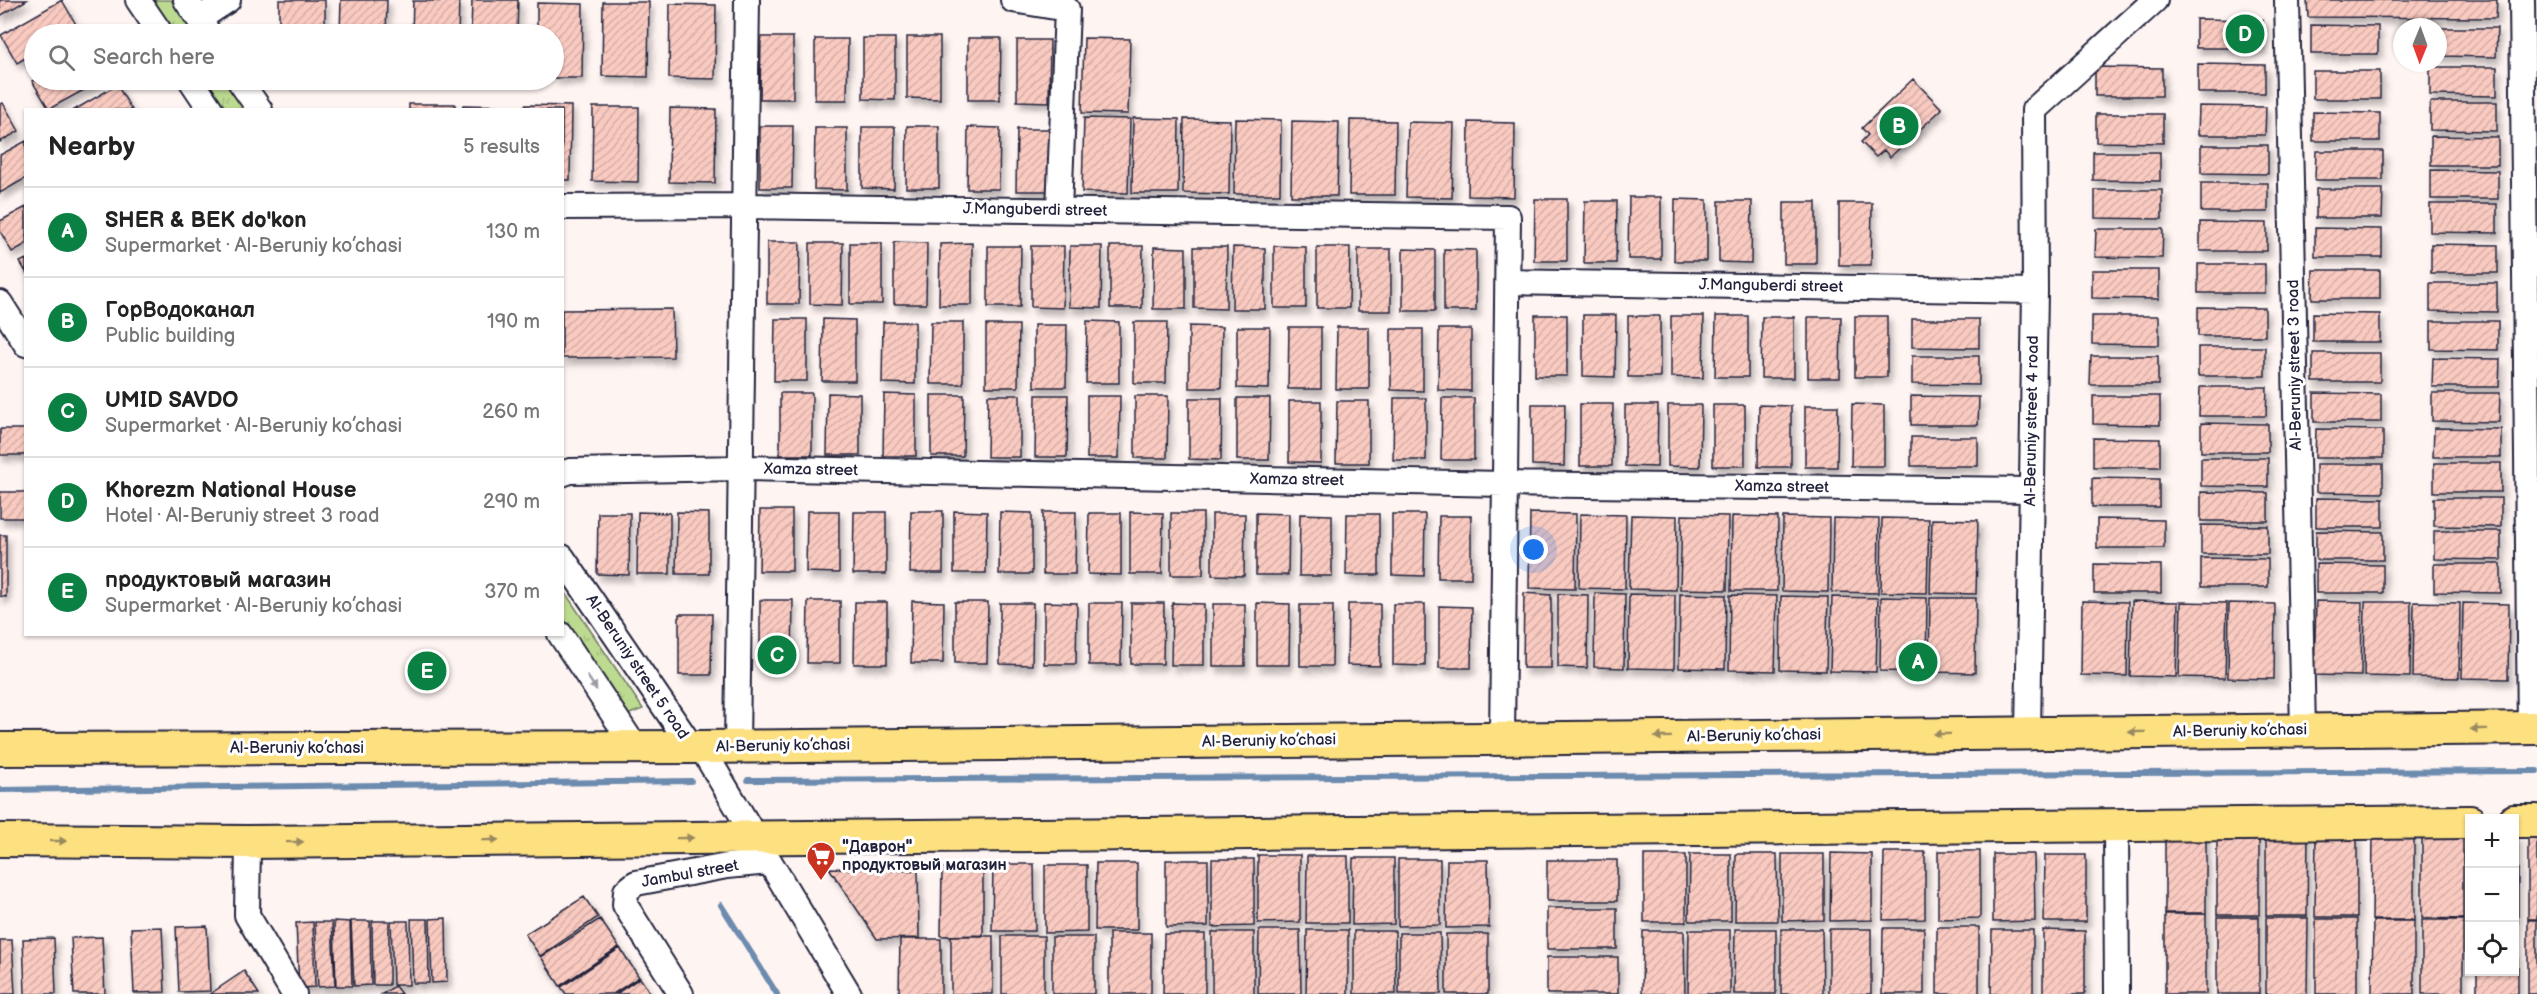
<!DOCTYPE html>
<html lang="en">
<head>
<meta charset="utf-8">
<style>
  :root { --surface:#fff; --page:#f2f2f2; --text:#222; --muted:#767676; --line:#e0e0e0; --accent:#0b8043 }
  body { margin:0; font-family:"Balsamiq Sans",sans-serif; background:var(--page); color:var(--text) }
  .controls { position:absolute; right:18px; bottom:18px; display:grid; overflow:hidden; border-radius:0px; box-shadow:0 2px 4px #0004 }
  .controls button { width:54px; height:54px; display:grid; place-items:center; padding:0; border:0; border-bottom:2px solid var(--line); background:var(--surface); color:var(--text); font:30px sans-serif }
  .compass { position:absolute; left:2393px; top:18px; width:54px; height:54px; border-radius:50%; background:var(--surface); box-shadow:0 2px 4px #0004; rotate:181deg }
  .you { position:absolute; left:1534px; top:550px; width:21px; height:21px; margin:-15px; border:4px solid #fff; border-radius:50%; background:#1a73e8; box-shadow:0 0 0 9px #1a73e833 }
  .badge { display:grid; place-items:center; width:39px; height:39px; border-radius:50%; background:var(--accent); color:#fff; font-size:20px; font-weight:700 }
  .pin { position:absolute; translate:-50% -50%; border:3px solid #fff; box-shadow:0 2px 6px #0006 }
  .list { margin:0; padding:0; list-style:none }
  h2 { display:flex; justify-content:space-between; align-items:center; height:78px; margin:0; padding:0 24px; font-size:26px }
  h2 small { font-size:20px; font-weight:400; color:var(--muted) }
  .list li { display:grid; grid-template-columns:39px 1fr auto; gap:18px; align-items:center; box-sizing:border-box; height:90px; padding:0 24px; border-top:2px solid var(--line) }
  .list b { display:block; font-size:22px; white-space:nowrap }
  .list p { margin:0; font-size:20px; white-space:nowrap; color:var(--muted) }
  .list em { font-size:20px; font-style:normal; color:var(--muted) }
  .icon { flex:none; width:33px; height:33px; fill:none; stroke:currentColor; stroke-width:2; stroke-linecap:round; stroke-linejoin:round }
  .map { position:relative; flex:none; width:2537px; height:994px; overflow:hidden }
  .search { position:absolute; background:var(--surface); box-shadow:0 2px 4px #0004; left:24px; top:24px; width:540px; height:66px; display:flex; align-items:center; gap:15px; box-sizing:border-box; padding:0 21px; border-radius:33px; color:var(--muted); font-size:22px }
  .panel { position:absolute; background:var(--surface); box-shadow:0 2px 4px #0004; left:24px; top:108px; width:540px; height:528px; border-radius:0px }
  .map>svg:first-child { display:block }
  .grass { fill:url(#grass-tufts); stroke:#707e66; stroke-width:1.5 }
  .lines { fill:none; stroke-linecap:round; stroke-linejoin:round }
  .stream { stroke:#6c8bae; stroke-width:6 }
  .building { fill:url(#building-hatch); stroke:#22223b; stroke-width:1.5; filter:url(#shadow) }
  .minor-casing { stroke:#22223b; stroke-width:28 }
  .major-casing { stroke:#22223b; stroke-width:36 }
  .minor { stroke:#fff; stroke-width:24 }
  .major { stroke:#fde080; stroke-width:32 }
  .oneway { fill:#9c9ca7 }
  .oneway2 { fill:#9a8a61 }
  .labels { text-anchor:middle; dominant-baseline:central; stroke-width:6; stroke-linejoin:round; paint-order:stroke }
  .street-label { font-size:16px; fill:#22223b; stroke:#fff }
  .poi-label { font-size:16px; font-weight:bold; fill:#22223b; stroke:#fff; text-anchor:start }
</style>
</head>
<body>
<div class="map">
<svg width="2537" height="994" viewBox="0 0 2537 994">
  <defs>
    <pattern id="grass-tufts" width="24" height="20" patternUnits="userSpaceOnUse" patternTransform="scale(1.5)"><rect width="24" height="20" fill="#bdda91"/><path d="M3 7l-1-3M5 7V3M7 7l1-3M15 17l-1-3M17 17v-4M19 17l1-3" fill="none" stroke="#a2bb7e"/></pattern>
    <pattern id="building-hatch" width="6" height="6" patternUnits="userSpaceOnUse" patternTransform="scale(1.5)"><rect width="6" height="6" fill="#f9cac0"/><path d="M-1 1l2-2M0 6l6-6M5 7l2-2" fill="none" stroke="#d5ada6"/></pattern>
    <filter id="shadow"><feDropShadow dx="3.5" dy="6" stdDeviation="3" flood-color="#0004"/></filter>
  </defs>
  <rect width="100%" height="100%" fill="#fef4f2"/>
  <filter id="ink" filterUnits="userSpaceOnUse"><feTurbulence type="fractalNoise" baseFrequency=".0167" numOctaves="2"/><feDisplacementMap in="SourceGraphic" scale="12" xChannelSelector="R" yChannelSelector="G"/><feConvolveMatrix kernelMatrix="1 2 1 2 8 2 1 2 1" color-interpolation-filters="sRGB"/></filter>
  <g filter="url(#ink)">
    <path class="grass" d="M151,0h20l23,34h-20z
      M204,80h20l20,29h-20z
      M562,588l81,121 -16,6 -64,-97z"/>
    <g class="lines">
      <path class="stream" d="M748,780l1789,-9
        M0,790l691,-9
        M721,905l56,89"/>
    </g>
    <path class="building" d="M0,0h27l-27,16z
      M62,0l16,28 -11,6h-33v19l-17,10 -16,-28z
      M279,0h46v34h-46z
      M341,0h46l-1,34h-46z
      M472,0h46l-1,34h-46z
      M2307,0h190l-1,18 -188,-1z
      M413,1h46l-1,33h-46z
      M603,2h46l-1,75 -46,-1z
      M537,3l46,1 -1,74h-28v-44h-17z
      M670,4l46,1 -1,74 -46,-1z
      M2196,19l67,1v28h-67z
      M2311,25l67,1v28h-67z
      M2438,28h59l-1,29 -58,-1z
      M761,37h32v62h-33z
      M907,37h33v62l-33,-1z
      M863,38h32v62l-32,-1z
      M968,38h33l-1,62h-32z
      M1084,38l46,1 -2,75 -46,-1z
      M815,39h33l-1,61h-32z
      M1017,40h33l-1,62 -32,-1z
      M2198,64l67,1v28h-67z
      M2095,67l67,1v28h-67z
      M2430,67h67v29l-67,-1z
      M2313,71h67v28h-67z
      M1913,79l29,30 -52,48 -6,-7 -8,7 -15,-15 7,-7 -6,-7z
      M35,80h67l-53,29 -17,-28z
      M117,85l15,25h-58z
      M2430,102h67v29l-67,-1z
      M3,103l16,28 -19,11v-38z
      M409,104h46v6h-46z
      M463,105l46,1v4h-47z
      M525,105l46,1 -1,74h-8v-70h-37z
      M2199,106l67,1 -1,28h-67z
      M593,107h46l-1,75 -46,-1z
      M670,108l46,1 -1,74 -46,-1z
      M2313,112l67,1v28h-67z
      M2096,114h67v29l-67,-1z
      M1084,118l46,1 -2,74 -46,-1z
      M1133,118l46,1 -1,74h-46z
      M1184,119l46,1 -1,74 -46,-1z
      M1235,119l46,1 -1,74h-46z
      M1350,120l46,1 -1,74h-46z
      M1292,121l47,1 -2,74h-46z
      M1408,122l46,1 -2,75 -46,-1z
      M1469,122l46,1 -1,74 -46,-1z
      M760,126h33l-1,62h-32z
      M907,126h32v62h-33z
      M862,127h33l-1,62 -32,-1z
      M968,127l32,1 -1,61h-32z
      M815,128h32v62l-33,-1z
      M1017,129h32v62h-33z
      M2431,136l67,1v28h-67z
      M26,141v37l-26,15v-38z
      M2201,145h67v29l-67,-1z
      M2316,151h67v29h-68z
      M2093,152h67v29l-67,-1z
      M2431,170l67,1v28h-67z
      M2201,183h67v29h-67z
      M2316,189h67l-1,29h-66z
      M2095,190h67v29l-67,-1z
      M1629,197h32v62h-33z
      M1535,199h32v62h-33z
      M1675,199l32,1v61h-33z
      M1585,201h32l-1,62h-32z
      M1719,201h33l-1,62 -32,-1z
      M1784,202h32v62h-32z
      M1839,203h33l-1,62h-32z
      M2430,204h67v29l-67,-1z
      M26,207v37l-14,8 -12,-21v-10z
      M2200,222l67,1v28h-67z
      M2315,228l67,1v28h-67z
      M2096,229h67l-1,29 -67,-1z
      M767,242h33l-1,62h-32z
      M894,242l33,1 -1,61h-32z
      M810,243h33l-1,62 -32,-1z
      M850,243h32v61h-32z
      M972,243v62h-33l1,-61z
      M2431,244l67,1v28h-67z
      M988,246h33l-1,61h-32z
      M1031,246h33l-1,62 -32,-1z
      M1070,246h32l-1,62 -32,-1z
      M1110,246h33l-1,62h-32z
      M1274,246l32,1v61h-32z
      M1154,247l32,1v61h-33z
      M1194,247h33l-1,62 -32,-1z
      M1233,247l32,1v61h-33z
      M1317,247h33l-1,61h-32z
      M1358,249h33v62h-33z
      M1403,249l32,1v61h-32z
      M1444,249l32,1v61h-32z
      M26,259v13l-6,-10z
      M2198,264h67v29h-67z
      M2092,270h67v29l-67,-1z
      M2313,270h67v29h-68z
      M2430,283h67v29l-67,-1z
      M2198,307l67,1v28h-67z
      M672,309l1,48 -111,1v-48z
      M2313,313l67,1v28h-67z
      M1535,315h32v61h-32z
      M1583,315h33l-1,62 -32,-1z
      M1628,316h32v61h-32z
      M1671,316h33l-1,62 -32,-1z
      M1716,316h32v61h-33z
      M1855,316h32v61h-32z
      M2092,316h67v29l-67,-1z
      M1762,317h32v61h-33z
      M1808,317h33l-1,61h-32z
      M775,319h32v62h-33z
      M823,319l32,1v61h-33z
      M1912,319h67v29l-67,-1z
      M1087,321l32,1v61h-33z
      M2431,321h67v29l-67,-1z
      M883,322h32v62l-33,-1z
      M931,322h32v62h-33z
      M1134,322h33l-1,61h-32z
      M986,325h33l-1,62h-32z
      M1034,325h33l-1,62h-32z
      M1189,326l33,1 -1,61h-32z
      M1237,327h33l-1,62 -32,-1z
      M1289,327h32v62h-33z
      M1337,327h32v62h-33z
      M1391,329h32v62l-32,-1z
      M1439,329h32v62l-33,-1z
      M2198,347h67v29h-67z
      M2313,353h67v29h-67z
      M1912,356h67v29l-67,-1z
      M2091,356h67v29h-68z
      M2433,358l67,1 -1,28h-67z
      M2200,387h67l-1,29h-67z
      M780,393h32v62h-32z
      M828,393l32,1v61h-33z
      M2314,393l67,1v28h-67z
      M2432,393h68l-1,29 -67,-1z
      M884,394l32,1v61h-33z
      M931,395h33l-1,61h-32z
      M988,395h32v62h-33z
      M1036,395h32l-1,62h-32z
      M1087,396h33l-1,62h-32z
      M1135,396h33l-1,62h-32z
      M1911,396l68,1 -1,28h-67z
      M2093,396h67v29l-67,-1z
      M1189,398h33l-1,62 -32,-1z
      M1237,398h33l-1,62h-32z
      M1394,398h32v62h-33z
      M1442,398h32v62h-33z
      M1289,401h32v62l-32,-1z
      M1337,401h32v62h-33z
      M1532,404h33l-1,62 -32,-1z
      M1580,404h33l-1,62h-32z
      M1852,404l32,1v61h-33z
      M1625,405h33l-1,62 -32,-1z
      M1668,405h33l-1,62 -32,-1z
      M1713,405h32v61h-32z
      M1759,405l32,1v61h-33z
      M1805,406h33l-1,61h-32z
      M2201,423l67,1v28h-67z
      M2434,428l67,1v28h-68z
      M0,429h26v26h-26z
      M2316,429l67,1v28h-68z
      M1911,437h67v29h-67z
      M2093,438l67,1v28h-67z
      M2201,458h67v29l-67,-1z
      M2434,463h67v29h-67z
      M2316,464h67v29l-67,-1z
      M2092,478l67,1v28h-67z
      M0,492h26v26h-26z
      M2201,492l67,1v28h-67z
      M2316,498l67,1v28h-67z
      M2434,498h67v29l-67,-1z
      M760,510h32v61h-33z
      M807,511h32v62l-33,-1z
      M911,511h32v62h-33z
      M954,511l33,1 -1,61h-32z
      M638,512l32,1v61h-33z
      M677,512l32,1v61h-33z
      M854,512h32v62h-33z
      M1000,512l32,1v61h-33z
      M1043,512h33l-1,62h-32z
      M1130,512l33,1 -1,61h-32z
      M598,513h32l-1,62 -32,-1z
      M1089,513h32v62l-33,-1z
      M1171,513h32v62h-32z
      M1256,513l33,1 -1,61h-32z
      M1530,513l46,1 -1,75 -46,-1z
      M1212,514h33l-1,62 -32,-1z
      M1300,514l32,1v61h-33z
      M1347,514h32v61h-33z
      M1392,514h33l-1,62 -32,-1z
      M1580,514l46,1 -1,74 -46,-1z
      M1631,515l46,1 -1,74 -47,-1z
      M1682,515l46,1 -1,74 -47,-1z
      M1439,516h32v62h-33z
      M1732,516l46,1 -1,74h-46z
      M1783,517l46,1 -1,74 -46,-1z
      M1833,518l46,1 -1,74 -46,-1z
      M1882,518l47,1 -2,74 -46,-1z
      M1932,519l46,1 -2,74 -46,-1z
      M2097,519l67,1v28h-67z
      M2201,525l67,1v28h-67z
      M2316,531l67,1v28h-67z
      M2434,531h67v29l-67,-1z
      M0,535h6v62l-6,-1z
      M2201,558l67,1v28h-67z
      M2094,564l67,1v28h-67z
      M2316,564l67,1v28h-67z
      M2434,564h67v29l-67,-1z
      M1524,593l27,2v73h-28z
      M1595,593l30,1 -1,74 -30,-1z
      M1558,594l30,1 -1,73 -29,-1z
      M1629,594l46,1 -1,74 -46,-1z
      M1680,594l46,1 -1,74 -46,-1z
      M1730,595l47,1 -2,75 -46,-1z
      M1781,596l47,1 -2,74 -46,-1z
      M1832,597l46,1 -2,74 -46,-1z
      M1881,597l46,1 -1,74 -46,-1z
      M1930,598h46l-1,75 -46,-1z
      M760,600h33l-1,62 -32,-1z
      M808,601h32v62h-33z
      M912,601l32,1 -1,61h-32z
      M2082,601l46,1 -1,74 -46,-1z
      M2132,601l46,1 -2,75 -46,-1z
      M2316,601l46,1 -1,74 -47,-1z
      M855,602h32v62h-33z
      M955,602h33l-1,61h-32z
      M1044,602l33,1 -1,61h-32z
      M2181,602l46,1 -2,75 -46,-1z
      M2365,602h46l-1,75 -46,-1z
      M2414,602l46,1 -1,75 -46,-1z
      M1000,603h33l-1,62 -32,-1z
      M1089,603h33l-1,62h-32z
      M1131,603h33l-1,61h-32z
      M1172,603l32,1v61h-33z
      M1257,603l33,1 -1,61h-32z
      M2229,603l46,1 -1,75 -46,-1z
      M2463,603l46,1 -1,75 -46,-1z
      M1213,604h32v62h-32z
      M1348,604h32v62l-33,-1z
      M1393,604h32v62l-32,-1z
      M1300,605h33l-1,61h-32z
      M1439,606l33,1 -1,61h-32z
      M679,614h33l-1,61h-32z
      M2165,828h41v85h-41z
      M2217,831h42v84h-42z
      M2266,832h42l-1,84h-41z
      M2316,832h41v85h-42z
      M2422,834h41v85l-41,-1z
      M2528,834h9v85h-9z
      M2373,835h41v85h-42z
      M2514,836h4v85h-4z
      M1938,851h42v67l-42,1z
      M1884,852h41v67l-42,1z
      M1831,853l41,1v66l-42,1z
      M1690,854h41v67h-42z
      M1736,854h41l1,67h-43z
      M1782,854h42v66l-42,1z
      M1993,854h41l1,67 -42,1z
      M1258,855h42v67l-42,1z
      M1644,855h42v67h-42z
      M2045,855h41v67h-42z
      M1307,856h41v67h-42z
      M1353,858h41v66l-42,1z
      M1212,859h42v67l-42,1z
      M1398,859h42v66l-42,1z
      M1166,860h42v66l-42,1z
      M1447,860h41l1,67 -43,1z
      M1547,860h70v41h-70z
      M1096,863h41v67h-42z
      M993,864h41l1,67h-43z
      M1045,865h42v67l-42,1z
      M829,868l89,3 1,67 -42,1z
      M942,868h41v67l-42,1z
      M584,897l14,20 -58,39 -15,-22z
      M1547,908h70v41h-70z
      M2165,914h41v80h-41z
      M2217,917h42v77h-42z
      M446,918l1,64 -15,1 -2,-64z
      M2266,918h42l-1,76h-41z
      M411,919h17l1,64h-16z
      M600,919l19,28 -59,39 -19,-29z
      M2316,919h41v75h-41z
      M2422,920h41v74h-41z
      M2528,920h9v74h-9z
      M334,921l16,1 2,64h-16z
      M351,921h19l1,64 -17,1z
      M372,921h17v64h-16z
      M391,921h17l1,64h-16z
      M2373,921h41v73h-42z
      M313,922l2,65 -16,1 -3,-65z
      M315,922h17l3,64 -17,1z
      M2514,922h4v72h-41v-22h37z
      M207,926l3,65 -31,1 -3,-65z
      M162,927l3,65 -31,1 -3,-65z
      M1937,927h42v67h-42z
      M1883,928h41v66h-42z
      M1735,929h41v65h-42z
      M1781,929h41l1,65h-42z
      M1829,929h42v65h-42z
      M1259,930h41l1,64h-43z
      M1307,930h41v64h-42z
      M1689,930h41v64h-42z
      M1992,930h41v64h-42z
      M2043,930l42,1v63h-42z
      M1354,931h41l1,63h-42z
      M1643,931h41l1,63h-43z
      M1212,932h42v62h-42z
      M1109,933h42v61h-42z
      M1399,933h41l1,61h-42z
      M1164,934h41v60h-42z
      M1446,934h42v60h-42z
      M951,936h42v58h-42z
      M1002,936h42v58h-42z
      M102,937l3,57h-31l-3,-56z
      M1052,937h42v57h-42z
      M54,938l2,56h-31l-2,-55z
      M900,939h41v55h-42z
      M0,940h12l3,54h-15z
      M620,948l19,29 -26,17h-47l-5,-7z
      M1547,957h71v37h-71z
      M244,971l15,23h-49z
      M640,978l11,16h-35z
      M395,986l6,8h-19z"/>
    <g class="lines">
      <g class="minor-casing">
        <path id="minor" d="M138,0l23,34
          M186,0l23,34
          M1013,0l54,9 -8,201
          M2287,0l16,730
          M2522,0l8,728
          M199,19l29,-19
          M191,80l20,30
          M239,80l21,30
          M562,207l184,-1 762,11 -6,521
          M1508,282l527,9
          M0,303l26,41
          M562,474l8,-3 172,-3 762,16 527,6
          M562,557l129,189
          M560,634l75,113
          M2028,733l7,-442 -1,-181 121,-110
          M737,746l10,-746
          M701,747l148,247
          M2116,825l1,169
          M248,842l-1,73 47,79
          M681,994l-56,-89 1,-14 10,-8 91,-17 42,-4"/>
      </g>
      <g class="major-casing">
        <path id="major" d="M0,749l701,-2 1836,-19
          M2514,821h23
          M0,840l248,2 2222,-20"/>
      </g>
      <use href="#minor" class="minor"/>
      <use href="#major" class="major"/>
    </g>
    <defs><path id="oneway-solid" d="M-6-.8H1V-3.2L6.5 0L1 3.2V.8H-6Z" transform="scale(1.5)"/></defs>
    <use class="oneway" href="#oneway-solid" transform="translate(592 683) rotate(56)"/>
    <g class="oneway2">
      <use href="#oneway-solid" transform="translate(2479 729) rotate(179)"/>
      <use href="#oneway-solid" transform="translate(2137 732) rotate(179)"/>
      <use href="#oneway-solid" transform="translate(1942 734) rotate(179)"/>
      <use href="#oneway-solid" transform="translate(1663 737) rotate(179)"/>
      <use href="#oneway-solid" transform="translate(685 838) rotate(-1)"/>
      <use href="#oneway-solid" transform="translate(490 840) rotate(-1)"/>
      <use href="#oneway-solid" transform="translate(58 841)"/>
      <use href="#oneway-solid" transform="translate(295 842) rotate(-1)"/>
    </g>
  </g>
  <defs>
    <g id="supermarket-pin" transform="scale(1.5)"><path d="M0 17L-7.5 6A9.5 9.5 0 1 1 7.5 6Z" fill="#c8321e" stroke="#fff"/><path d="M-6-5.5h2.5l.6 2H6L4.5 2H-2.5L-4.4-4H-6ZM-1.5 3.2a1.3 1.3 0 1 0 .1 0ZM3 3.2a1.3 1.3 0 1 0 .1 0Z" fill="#fff"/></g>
  </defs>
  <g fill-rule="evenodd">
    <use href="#supermarket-pin" x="821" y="856"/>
  </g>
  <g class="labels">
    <g class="street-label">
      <text transform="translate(1035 210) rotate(1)">J.Manguberdi street</text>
      <text transform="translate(1771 286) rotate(1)">J.Manguberdi street</text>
      <text transform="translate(2295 365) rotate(-91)">Al-Beruniy street 3 road</text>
      <text transform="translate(2032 421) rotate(-89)">Al-Beruniy street 4 road</text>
      <text transform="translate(811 470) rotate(1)">Xamza street</text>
      <text transform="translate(1297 480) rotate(1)">Xamza street</text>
      <text transform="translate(1782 487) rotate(1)">Xamza street</text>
      <text transform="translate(637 667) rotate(56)">Al-Beruniy street 5 road</text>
      <text transform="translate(2240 731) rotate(-1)">Al-Beruniy ko’chasi</text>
      <text transform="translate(1754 736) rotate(-1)">Al-Beruniy ko’chasi</text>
      <text transform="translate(1269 741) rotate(-1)">Al-Beruniy ko’chasi</text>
      <text transform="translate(783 746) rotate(-1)">Al-Beruniy ko’chasi</text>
      <text x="297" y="748">Al-Beruniy ko’chasi</text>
      <text transform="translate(690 874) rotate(-10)">Jambul street</text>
    </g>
    <g class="poi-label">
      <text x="842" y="847">"Даврон"<tspan x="842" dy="18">продуктовый магазин</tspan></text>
    </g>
  </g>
</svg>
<div class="controls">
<button>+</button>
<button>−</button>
<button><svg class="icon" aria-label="locate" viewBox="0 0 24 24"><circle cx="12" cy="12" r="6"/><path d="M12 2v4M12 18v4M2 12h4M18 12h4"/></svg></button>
</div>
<svg class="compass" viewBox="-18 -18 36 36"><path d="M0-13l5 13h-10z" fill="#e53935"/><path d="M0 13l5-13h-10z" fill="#767676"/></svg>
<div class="you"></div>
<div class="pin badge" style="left:1918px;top:662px">A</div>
<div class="pin badge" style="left:1899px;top:126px">B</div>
<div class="pin badge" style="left:777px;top:655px">C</div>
<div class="pin badge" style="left:2245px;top:34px">D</div>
<div class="pin badge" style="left:427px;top:671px">E</div>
<div class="search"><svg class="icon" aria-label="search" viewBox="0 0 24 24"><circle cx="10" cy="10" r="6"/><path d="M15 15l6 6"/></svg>Search here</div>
<section class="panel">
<h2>Nearby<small>5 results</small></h2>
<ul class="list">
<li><span class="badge">A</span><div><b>SHER &amp; BEK do'kon</b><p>Supermarket · Al-Beruniy ko’chasi</p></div><em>130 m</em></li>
<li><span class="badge">B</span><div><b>ГорВодоканал</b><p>Public building</p></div><em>190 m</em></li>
<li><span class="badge">C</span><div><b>UMID SAVDO</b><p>Supermarket · Al-Beruniy ko’chasi</p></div><em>260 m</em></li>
<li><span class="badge">D</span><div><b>Khorezm National House</b><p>Hotel · Al-Beruniy street 3 road</p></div><em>290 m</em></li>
<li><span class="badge">E</span><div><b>продуктовый магазин</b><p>Supermarket · Al-Beruniy ko’chasi</p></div><em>370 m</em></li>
</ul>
</section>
</div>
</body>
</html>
